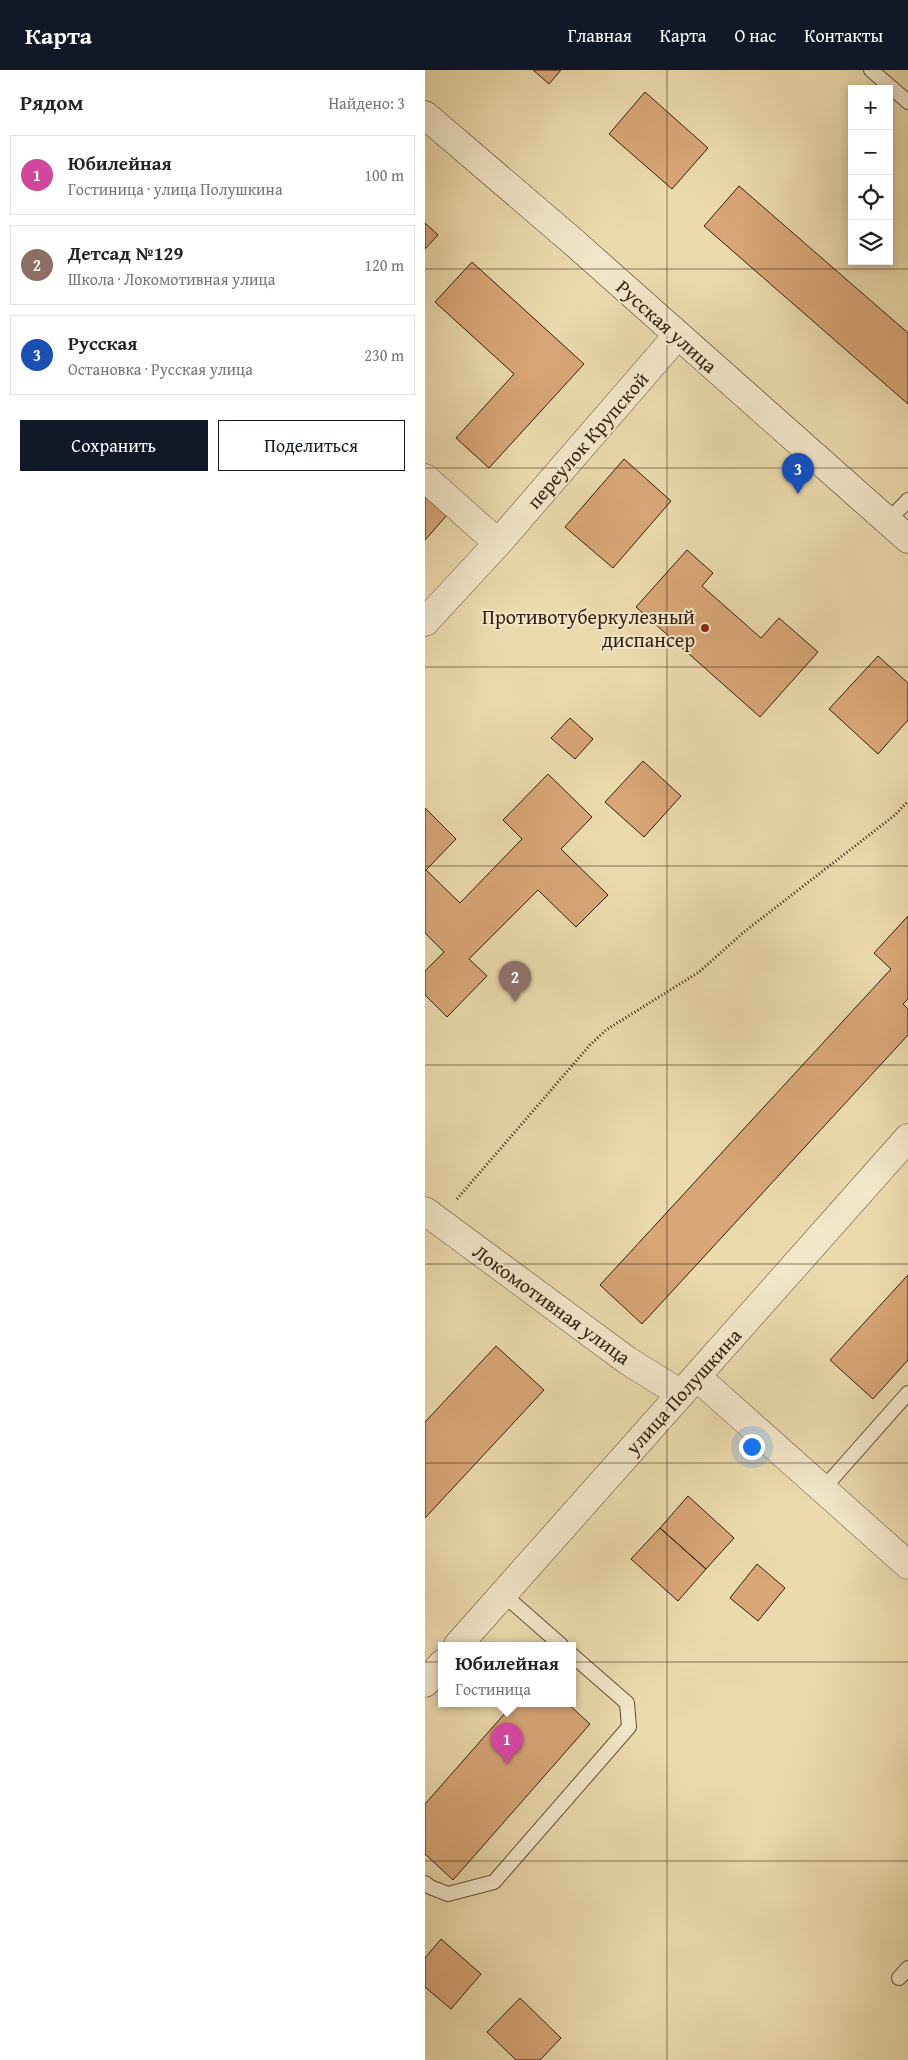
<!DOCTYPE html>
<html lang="ru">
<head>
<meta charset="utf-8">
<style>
  :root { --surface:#fff; --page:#f2f2f2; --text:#222; --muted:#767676; --line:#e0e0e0; --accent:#111827 }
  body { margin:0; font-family:"Gentium Book Plus",serif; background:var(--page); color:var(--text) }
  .controls { position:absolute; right:15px; top:15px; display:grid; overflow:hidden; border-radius:0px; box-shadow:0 2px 8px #0003 }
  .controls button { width:45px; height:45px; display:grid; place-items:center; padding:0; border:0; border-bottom:1px solid var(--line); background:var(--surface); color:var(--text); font:25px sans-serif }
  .you { position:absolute; left:326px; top:1376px; width:18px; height:18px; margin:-12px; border:4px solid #fff; border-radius:50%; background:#1a73e8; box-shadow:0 0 0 8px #1a73e833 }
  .badge { display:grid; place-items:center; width:32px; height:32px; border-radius:50%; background:var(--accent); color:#fff; font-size:16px; font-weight:700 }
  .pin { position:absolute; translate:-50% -41px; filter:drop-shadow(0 1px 2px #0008) }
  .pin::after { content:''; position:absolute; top:26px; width:18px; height:15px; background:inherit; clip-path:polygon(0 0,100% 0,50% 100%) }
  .popup { position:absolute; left:13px; top:1572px; width:138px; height:65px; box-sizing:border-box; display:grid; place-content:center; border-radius:0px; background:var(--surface); filter:drop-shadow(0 1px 4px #0005); font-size:16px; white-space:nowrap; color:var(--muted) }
  .popup b { font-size:19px; color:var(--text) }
  .popup::after { content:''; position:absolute; left:50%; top:100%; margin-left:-10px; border:10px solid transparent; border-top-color:var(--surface) }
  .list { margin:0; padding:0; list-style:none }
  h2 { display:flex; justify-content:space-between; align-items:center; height:65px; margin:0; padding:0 20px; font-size:21px }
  h2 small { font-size:16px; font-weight:400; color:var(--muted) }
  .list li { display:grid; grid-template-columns:32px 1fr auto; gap:15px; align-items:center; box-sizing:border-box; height:80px; margin:0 10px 10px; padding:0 10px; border:1px solid var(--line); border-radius:0px }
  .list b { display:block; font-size:19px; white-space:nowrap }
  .list p { margin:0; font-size:16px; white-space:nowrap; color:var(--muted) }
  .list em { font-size:16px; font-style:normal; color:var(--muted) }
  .actions { display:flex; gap:10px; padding:15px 20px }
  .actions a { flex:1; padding:11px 0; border:1px solid var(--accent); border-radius:0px; text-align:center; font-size:18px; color:var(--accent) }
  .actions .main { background:var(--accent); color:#fff }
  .icon { flex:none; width:28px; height:28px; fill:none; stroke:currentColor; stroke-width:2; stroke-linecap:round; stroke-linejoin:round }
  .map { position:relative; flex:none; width:483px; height:1990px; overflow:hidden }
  header { display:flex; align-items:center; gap:30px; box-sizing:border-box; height:70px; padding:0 25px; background:var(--accent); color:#fff }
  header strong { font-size:24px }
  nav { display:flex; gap:28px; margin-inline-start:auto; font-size:18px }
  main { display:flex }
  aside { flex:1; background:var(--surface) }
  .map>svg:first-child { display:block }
  .building { fill:#d8a677; stroke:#341d10 }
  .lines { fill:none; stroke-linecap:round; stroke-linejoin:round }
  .lane-casing { stroke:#624c37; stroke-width:16 }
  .street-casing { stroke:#624c37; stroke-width:29 }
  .secondary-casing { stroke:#341d10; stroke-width:29 }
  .path { stroke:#341d10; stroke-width:3; stroke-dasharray:1 2.5; stroke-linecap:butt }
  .lane { stroke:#f2e7c9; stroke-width:14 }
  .street { stroke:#f2e7c9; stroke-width:28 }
  .secondary { stroke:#f2e7c9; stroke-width:28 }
  .grid { fill:none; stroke:#341d10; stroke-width:1; stroke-opacity:0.55 }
  .poi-dot { fill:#8f2418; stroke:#f2e7c9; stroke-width:2 }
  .labels { text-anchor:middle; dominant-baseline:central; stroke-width:4; stroke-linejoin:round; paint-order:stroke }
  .street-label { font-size:20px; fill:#341d10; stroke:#f2e7c9 }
  .poi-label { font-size:20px; fill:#341d10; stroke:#f2e7c9; text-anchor:end }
</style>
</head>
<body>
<header>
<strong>Карта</strong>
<nav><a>Главная</a><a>Карта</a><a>О нас</a><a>Контакты</a></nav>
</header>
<main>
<aside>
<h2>Рядом<small>Найдено: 3</small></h2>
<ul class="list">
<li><span class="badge" style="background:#d1479c">1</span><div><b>Юбилейная</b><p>Гостиница · улица Полушкина</p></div><em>100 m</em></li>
<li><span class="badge" style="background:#8d6e63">2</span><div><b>Детсад №129</b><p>Школа · Локомотивная улица</p></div><em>120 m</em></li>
<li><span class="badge" style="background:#1a4fb4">3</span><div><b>Русская</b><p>Остановка · Русская улица</p></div><em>230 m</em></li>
</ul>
<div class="actions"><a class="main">Сохранить</a><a>Поделиться</a></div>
</aside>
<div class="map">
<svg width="483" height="1990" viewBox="0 0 483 1990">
  <rect width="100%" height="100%" fill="#ebdaac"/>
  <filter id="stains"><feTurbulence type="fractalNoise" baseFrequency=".004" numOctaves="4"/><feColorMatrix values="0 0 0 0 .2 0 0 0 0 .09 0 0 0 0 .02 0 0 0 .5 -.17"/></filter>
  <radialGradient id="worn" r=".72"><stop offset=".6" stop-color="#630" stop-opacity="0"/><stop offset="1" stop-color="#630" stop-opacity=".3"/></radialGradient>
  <path class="building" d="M108,0h28l-12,14z
    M220,22l63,56 -36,41 -63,-55z
    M314,116l169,147v71l-204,-178z
    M0,153l13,12 -13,14z
    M47,192l112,102 -95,104 -33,-30 58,-64 -79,-72z
    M199,389l47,42 -58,67 -48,-41z
    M0,422l23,22 -23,26z
    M262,480l26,23 -11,13 59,52 18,-20 39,34 -58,65 -124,-110z
    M453,586l30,27v37l-30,34 -49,-45z
    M145,648l23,21 -18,20 -24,-21z
    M218,691l38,35 -37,41 -39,-35z
    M123,704l44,43 -31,32 47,46 -32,32 -38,-37 -69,69 18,17 -40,41 -22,-22v-24l19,-19 -19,-19v-125l31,31 -30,31 34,33 62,-64 -19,-19z
    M483,846v83l-5,5 5,5v26l-266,289 -42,-39 291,-316 -17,-16z
    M483,1205v85l-35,39 -43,-39z
    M71,1276l48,44 -119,128v-96z
    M263,1426l46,42 -28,31 -46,-41z
    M235,1458l46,41 -28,32 -47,-42z
    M332,1494l28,24 -27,33 -28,-23z
    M89,1633h53l23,21 -137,156 -28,-26v-50z
    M16,1869l40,35 -30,35 -26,-22v-29z
    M95,1928l41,40 -21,22h-24l-29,-28z"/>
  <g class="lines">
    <g class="lane-casing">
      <path id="lane" d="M446,0l37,32
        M463,451l20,-21
        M398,1419l85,-96
        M78,1524l58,51
        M0,1813l5,4 18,7 46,-12 135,-155 -2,-24 -55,-48
        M474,1908l9,-10"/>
    </g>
    <g class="street-casing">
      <path id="street" d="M0,408l73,65
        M0,552l73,-79 179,-207
        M0,1141l203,150 53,33
        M272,1307l211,188
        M33,1575l450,-507
        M0,1613l17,-19"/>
    </g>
    <g class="secondary-casing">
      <path id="secondary" d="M0,45l145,124 338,300"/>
    </g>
    <path class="path" d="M32,1129l133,-154 16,-15 93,-58 45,-40 151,-117 13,-14"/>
    <use href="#lane" class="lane"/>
    <use href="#street" class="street"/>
    <use href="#secondary" class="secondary"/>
  </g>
  <path class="grid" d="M242,0v1990M0,199h483M0,398h483M0,597h483M0,796h483M0,995h483M0,1194h483M0,1393h483M0,1592h483M0,1791h483"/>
  <circle class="poi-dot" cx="280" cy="558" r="5"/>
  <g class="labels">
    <g class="street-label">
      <text transform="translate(242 256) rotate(42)">Русская улица</text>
      <text transform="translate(162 370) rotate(-49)">переулок Крупской</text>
      <text transform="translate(127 1234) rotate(36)">Локомотивная улица</text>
      <text transform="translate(258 1321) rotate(-48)">улица Полушкина</text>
    </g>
    <g class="poi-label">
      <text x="270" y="546">Противотуберкулезный<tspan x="270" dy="23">диспансер</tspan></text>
    </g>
  </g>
  <rect width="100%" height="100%" filter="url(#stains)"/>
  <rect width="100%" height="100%" fill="url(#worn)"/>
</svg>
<div class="controls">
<button>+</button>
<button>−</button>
<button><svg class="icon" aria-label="locate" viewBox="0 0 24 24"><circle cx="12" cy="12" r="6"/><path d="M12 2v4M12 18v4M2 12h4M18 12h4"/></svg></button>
<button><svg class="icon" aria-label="layers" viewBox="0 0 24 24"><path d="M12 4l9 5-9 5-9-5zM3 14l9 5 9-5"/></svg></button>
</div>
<div class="you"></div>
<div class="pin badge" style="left:82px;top:1694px;background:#d1479c">1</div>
<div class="popup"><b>Юбилейная</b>Гостиница</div>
<div class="pin badge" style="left:90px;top:932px;background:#8d6e63">2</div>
<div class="pin badge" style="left:373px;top:424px;background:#1a4fb4">3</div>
</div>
</main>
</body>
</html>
